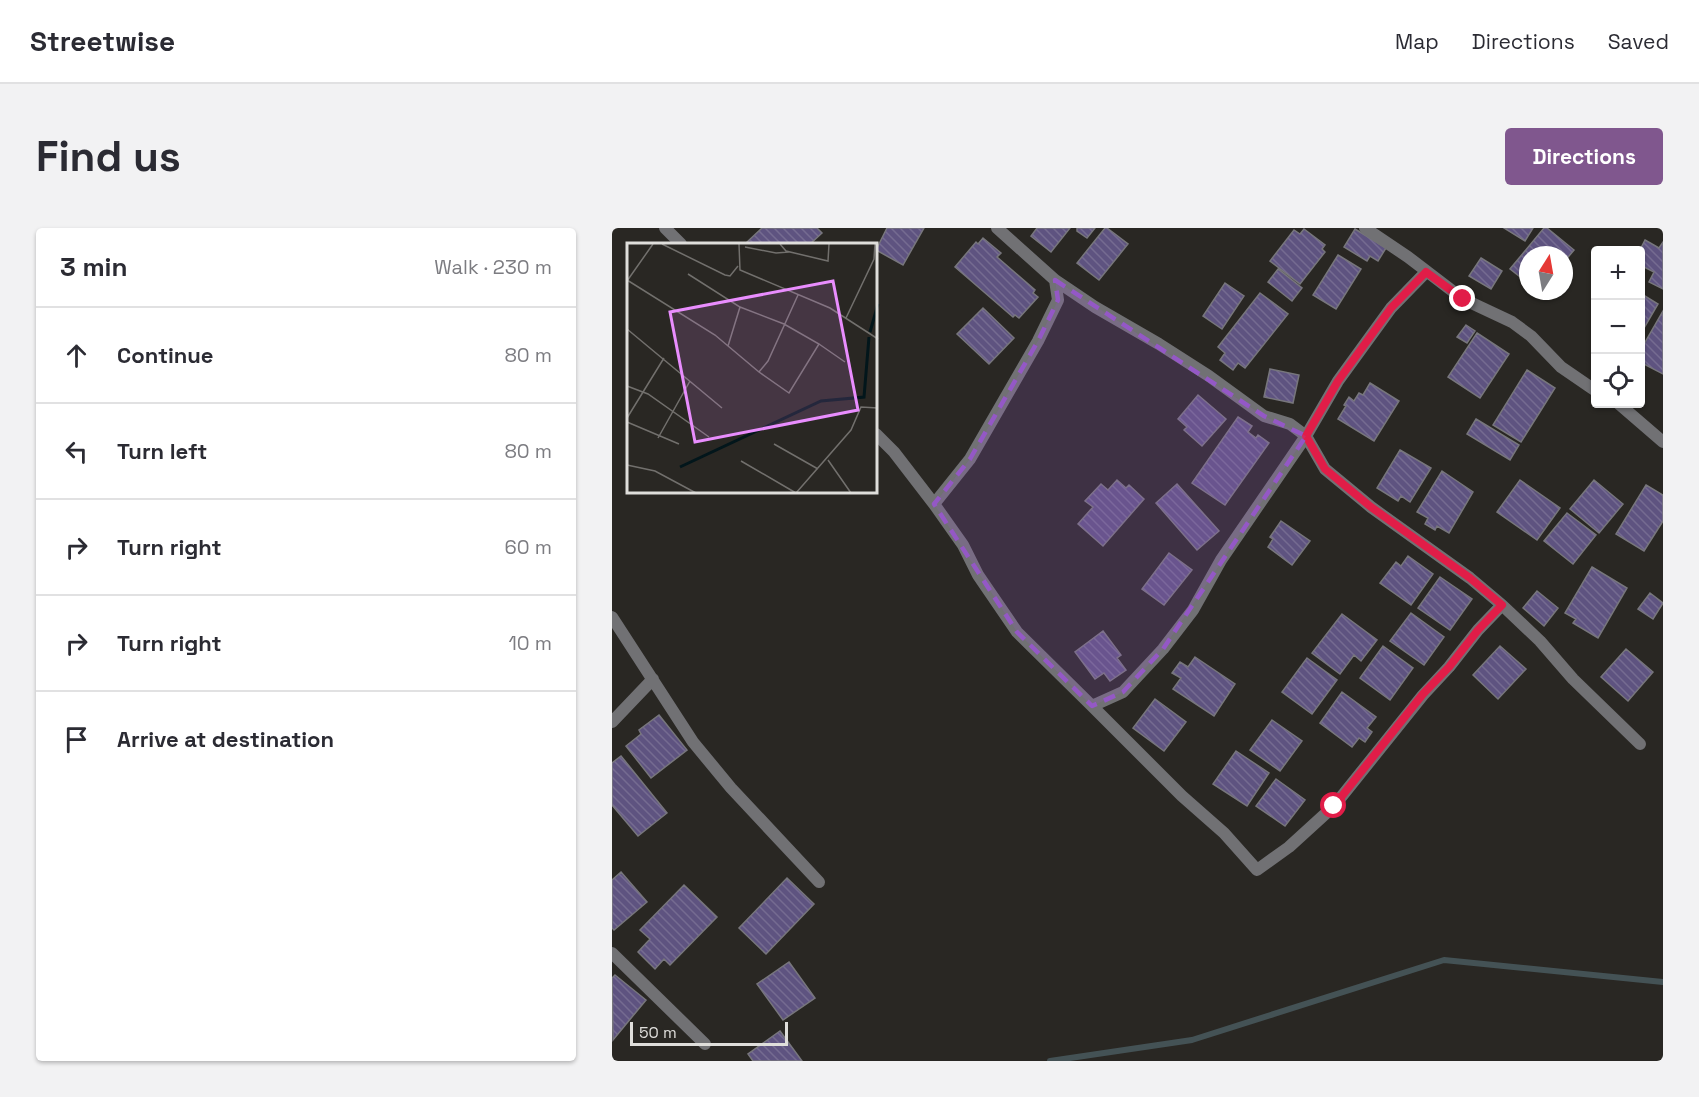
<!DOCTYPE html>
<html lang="en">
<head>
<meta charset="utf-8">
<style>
  :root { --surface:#fff; --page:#f2f2f3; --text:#2b2b33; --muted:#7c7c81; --line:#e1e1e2; --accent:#80578e }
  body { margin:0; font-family:"Space Grotesk",sans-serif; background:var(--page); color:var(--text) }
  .controls { position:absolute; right:18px; top:18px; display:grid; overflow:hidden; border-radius:6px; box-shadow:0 2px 4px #0004 }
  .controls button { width:54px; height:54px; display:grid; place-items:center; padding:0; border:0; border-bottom:2px solid var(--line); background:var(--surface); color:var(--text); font:30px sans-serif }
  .compass { position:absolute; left:907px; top:18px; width:54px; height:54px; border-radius:50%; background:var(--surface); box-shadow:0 2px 4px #0004; rotate:11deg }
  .scale { position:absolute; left:18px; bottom:15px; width:158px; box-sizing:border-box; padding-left:6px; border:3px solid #dfdedb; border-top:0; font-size:16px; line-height:21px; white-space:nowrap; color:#dfdedb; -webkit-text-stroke:4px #292723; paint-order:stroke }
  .stop { position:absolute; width:18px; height:18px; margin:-14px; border:4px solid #e11d48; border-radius:50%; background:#fff }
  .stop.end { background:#e11d48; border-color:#fff; box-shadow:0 2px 6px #0008 }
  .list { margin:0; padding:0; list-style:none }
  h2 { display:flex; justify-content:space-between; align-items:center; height:78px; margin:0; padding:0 24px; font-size:26px }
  h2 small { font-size:20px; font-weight:400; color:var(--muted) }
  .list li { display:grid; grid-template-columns:39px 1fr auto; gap:18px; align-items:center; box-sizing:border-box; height:96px; padding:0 24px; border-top:2px solid var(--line) }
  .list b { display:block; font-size:22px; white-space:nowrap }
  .list em { font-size:20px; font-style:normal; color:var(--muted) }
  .icon { flex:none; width:33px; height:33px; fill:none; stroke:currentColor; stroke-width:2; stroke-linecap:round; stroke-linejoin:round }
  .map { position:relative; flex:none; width:1051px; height:833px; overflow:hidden; border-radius:6px }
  header { display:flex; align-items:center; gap:36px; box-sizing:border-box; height:84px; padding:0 30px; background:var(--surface); border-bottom:2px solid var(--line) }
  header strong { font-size:28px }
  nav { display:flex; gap:33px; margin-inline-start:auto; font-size:21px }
  .intro { display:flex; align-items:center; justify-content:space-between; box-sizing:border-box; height:144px; padding:0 36px }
  h1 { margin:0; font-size:42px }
  .button { padding:15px 27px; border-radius:6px; background:var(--accent); color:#fff; font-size:21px; font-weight:700 }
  main { display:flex; gap:36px; padding:0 36px }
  aside { flex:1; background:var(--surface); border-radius:6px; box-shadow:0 2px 4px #0004 }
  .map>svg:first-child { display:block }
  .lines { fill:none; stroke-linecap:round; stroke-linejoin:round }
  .stream { stroke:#445255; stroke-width:6 }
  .building { fill:url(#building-back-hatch); stroke:#77767c; stroke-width:1.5 }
  .minor { stroke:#717174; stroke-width:12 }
  .route { stroke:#e11d48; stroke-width:8 }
  .marked { fill:#9458c6; fill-opacity:0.2; stroke:#9458c6; stroke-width:4.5; stroke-dasharray:12 8; stroke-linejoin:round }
  .inset-river { fill:none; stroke:#02161b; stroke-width:3 }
  .inset-road { fill:none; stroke:#72706d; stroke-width:1.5 }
  .view { fill:#e98dfe; fill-opacity:0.15; stroke:#e98dfe; stroke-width:3 }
  .inset-edge { fill:none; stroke:#dfdedb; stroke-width:3 }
</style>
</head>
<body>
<header>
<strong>Streetwise</strong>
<nav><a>Map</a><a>Directions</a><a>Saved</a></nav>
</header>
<div class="intro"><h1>Find us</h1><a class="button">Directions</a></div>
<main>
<aside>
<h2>3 min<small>Walk · 230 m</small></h2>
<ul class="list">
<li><svg class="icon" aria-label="ahead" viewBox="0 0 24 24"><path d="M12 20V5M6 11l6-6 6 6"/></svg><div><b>Continue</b></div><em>80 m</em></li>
<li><svg class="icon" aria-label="left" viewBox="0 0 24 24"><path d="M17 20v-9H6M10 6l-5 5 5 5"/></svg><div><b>Turn left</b></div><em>80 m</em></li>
<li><svg class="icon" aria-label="right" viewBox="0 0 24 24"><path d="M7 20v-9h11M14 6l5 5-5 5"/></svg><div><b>Turn right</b></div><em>60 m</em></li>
<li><svg class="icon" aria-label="right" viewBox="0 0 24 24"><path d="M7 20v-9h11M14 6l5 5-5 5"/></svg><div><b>Turn right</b></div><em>10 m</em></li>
<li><svg class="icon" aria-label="arrive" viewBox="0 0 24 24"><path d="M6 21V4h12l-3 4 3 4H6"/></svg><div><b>Arrive at destination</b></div></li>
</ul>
</aside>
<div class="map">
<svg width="1051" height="833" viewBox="0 0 1051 833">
  <defs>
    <pattern id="building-back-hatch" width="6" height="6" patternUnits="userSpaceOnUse" patternTransform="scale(1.5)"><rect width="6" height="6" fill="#5e5380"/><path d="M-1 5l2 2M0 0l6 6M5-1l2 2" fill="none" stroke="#756b91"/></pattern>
  </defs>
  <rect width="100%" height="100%" fill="#292723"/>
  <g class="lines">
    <path class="stream" d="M438,833l142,-21 252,-80 219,22"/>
  </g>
  <path class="building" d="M150,0h55l5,5 -12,11h-65z
    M275,0h37l-21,37 -27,-15z
    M425,0h33l-19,24 -20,-16z
    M465,0h18l-8,10 -10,-7z
    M493,0h2l21,16 -29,36 -22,-17z
    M892,0h29l-8,13z
    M932,0h3l27,22 -10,12v-7h-36v28l-18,-14z
    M692,1l21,16 -3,4 3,3 -25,32 -30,-23 24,-31 6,4z
    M743,1l31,19 -8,13 -8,-5 -3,5 -23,-14z
    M371,10l18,15 -4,4 38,33 -2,3 5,4 -19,21 -4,-3 -2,2 -58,-50 21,-25 2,2z
    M1033,12l14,8 4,-6v47l-14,-7 5,-10 -14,-7v-15z
    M726,27l23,14 -25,40 -23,-14z
    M869,30l21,13 -11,18 -22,-13z
    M666,41l24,19 -10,13 -24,-19z
    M613,55l19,13 -22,33 -19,-13z
    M648,65l28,21 -43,54 -7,-5 -5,7 -13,-10 5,-7 -7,-6z
    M1028,65l18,11 -18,31z
    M371,80l31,30 -25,26 -32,-30z
    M1051,83v63l-23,-12v-11z
    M854,97l9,6 -8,12 -10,-6z
    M865,105l32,21 -29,44 -32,-21z
    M658,141l29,6 -6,28 -29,-6z
    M915,142l28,18 -34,54 -28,-17z
    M758,155l29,18 -25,40 -36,-22 8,-13 -2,-1 5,-8 5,4 5,-8 4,2z
    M586,167l28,24 -24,27 -18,-16 3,-3 -9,-8z
    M626,189l14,9 -4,6 8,6 2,-3 11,8 -44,62 -33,-22z
    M864,191l43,26 -9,15 -43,-26z
    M788,222l31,18 -21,34 -9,-6 -3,5 -21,-13z
    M830,243l31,21 -24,41 -12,-7 -2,4 -10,-6 3,-6 -11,-6z
    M505,252l9,8 3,-3 15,14 -41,47 -25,-22 15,-17 -8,-6 16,-17 7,6z
    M908,252l40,28 -23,32 -40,-28z
    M982,252l29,24 -24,29 -29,-24z
    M565,256l42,47 -22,19 -41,-47z
    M1034,257l17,10v26l-19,30 -28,-17z
    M955,285l29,22 -23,29 -29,-23z
    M669,293l29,20 -18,24 -24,-18 5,-8 -3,-2z
    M557,325l23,17 -28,35 -22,-16z
    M796,328l25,18 -22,31 -31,-22 16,-21 5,4z
    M980,339l35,21 -29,50 -25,-15 3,-4 -11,-6z
    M828,349l32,22 -22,31 -32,-22z
    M925,363l21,17 -14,18 -21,-18z
    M1038,365l13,10 -10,16 -15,-10z
    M799,385l33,24 -20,28 -34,-24z
    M730,386l35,26 -16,21 -7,-6 -14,19 -28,-21z
    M491,403l18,24 -4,3 9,12 -16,11 -6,-8 -9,6 -20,-27z
    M771,418l30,22 -23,32 -30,-22z
    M888,418l26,23 -28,30 -25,-24z
    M1014,421l27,23 -25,29 -27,-24z
    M583,429l40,27 -21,32 -41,-27 8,-11 -9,-5 8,-11 8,5z
    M695,430l30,22 -25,34 -30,-22z
    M730,464l34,25 -9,11 5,4 -7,10 -6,-4 -7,9 -32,-24z
    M543,471l31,23 -22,29 -31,-23z
    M47,487l28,35 -36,28 -25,-32 15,-12 -2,-4z
    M660,492l30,21 -22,30 -30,-21z
    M624,523l33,22 -22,33 -34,-22z
    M9,528l46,57 -29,23 -26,-31v-42z
    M664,551l29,21 -20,26 -29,-20z
    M9,644l26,30 -33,28 -2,-2v-48z
    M175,650l27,26 -48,50 -27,-26z
    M72,657l33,32 -47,48 -6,-6 -9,10 -17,-17 12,-13 -10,-9z
    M177,734l26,36 -32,22 -26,-36z
    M3,747l31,25 -33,40 -1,-62z
    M168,803l22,30h-49l-5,-7z"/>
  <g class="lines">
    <path class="minor" d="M53,0l16,16
      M753,0l43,29 55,42 49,23 19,14 30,31 35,24
      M443,52l40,27 64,37 50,32 55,40 26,8 16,12 19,33 46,38 99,71 32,27 -24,25 -29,37 -26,28 -89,111 -45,41 -32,23 -33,-37 -42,-37 -90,-90
      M1007,176l44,38
      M264,206l18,18 40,52 29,41 15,30 39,57 75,74 31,-14 40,-43 30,-39 28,-50 85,-124 32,-55 53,-73 35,-36
      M322,276l36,-45 68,-118 20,-41 -3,-20 -58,-52
      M890,377l38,36 33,38 67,65
      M0,389l81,125 38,46 88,94
      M0,494l41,-43
      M0,725l93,91"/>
  </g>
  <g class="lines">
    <path class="route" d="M722,578l89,-112 26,-27 29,-37 24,-25 -32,-27 -99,-71 -46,-38 -19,-33 32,-55 53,-73 35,-36 37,27"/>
  </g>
  <path class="marked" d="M443,52l209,136 42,20 -143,213 -40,43 -31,14 -75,-74 -83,-128 36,-45 68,-118 20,-41z"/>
  <g transform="translate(15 15)">
    <rect width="250" height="250" fill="#292723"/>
    <path class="inset-river" d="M243,89l8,-28M53,224l141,-66 43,-4 5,-60"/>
    <path class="inset-road" d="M35,1l63,31 5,1 8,-10M112,1l1,26 90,38 48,31M153,1l6,7 42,10 1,-17M118,4l31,6 13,-1M61,31l52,33 -12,39M0,37l88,55 44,37 9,-11 30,-66M0,38l26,-37M113,64l44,17 35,20 -30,49 -30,-21M219,75l28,-59 1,-15M0,86l95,79M192,101l26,18M0,143l21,8 61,43M0,175l37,-60M0,179l52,22M31,195l32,-57M147,201l44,25M201,217l23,33M114,218l55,32M0,222l28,6 41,22M169,250l55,-63 10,-23 17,1"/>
    <path class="view" d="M206,38l25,129 -163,32 -25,-130z"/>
    <rect width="250" height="250" class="inset-edge"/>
  </g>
</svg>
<div class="controls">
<button>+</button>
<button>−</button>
<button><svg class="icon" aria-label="locate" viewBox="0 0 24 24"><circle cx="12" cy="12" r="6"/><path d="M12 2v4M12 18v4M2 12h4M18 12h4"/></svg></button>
</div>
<svg class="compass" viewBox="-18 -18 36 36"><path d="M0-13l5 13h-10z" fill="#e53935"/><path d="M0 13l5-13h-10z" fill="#7c7c81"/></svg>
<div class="scale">50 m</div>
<div class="stop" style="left:722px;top:578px"></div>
<div class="stop end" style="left:851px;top:71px"></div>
</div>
</main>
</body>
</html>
